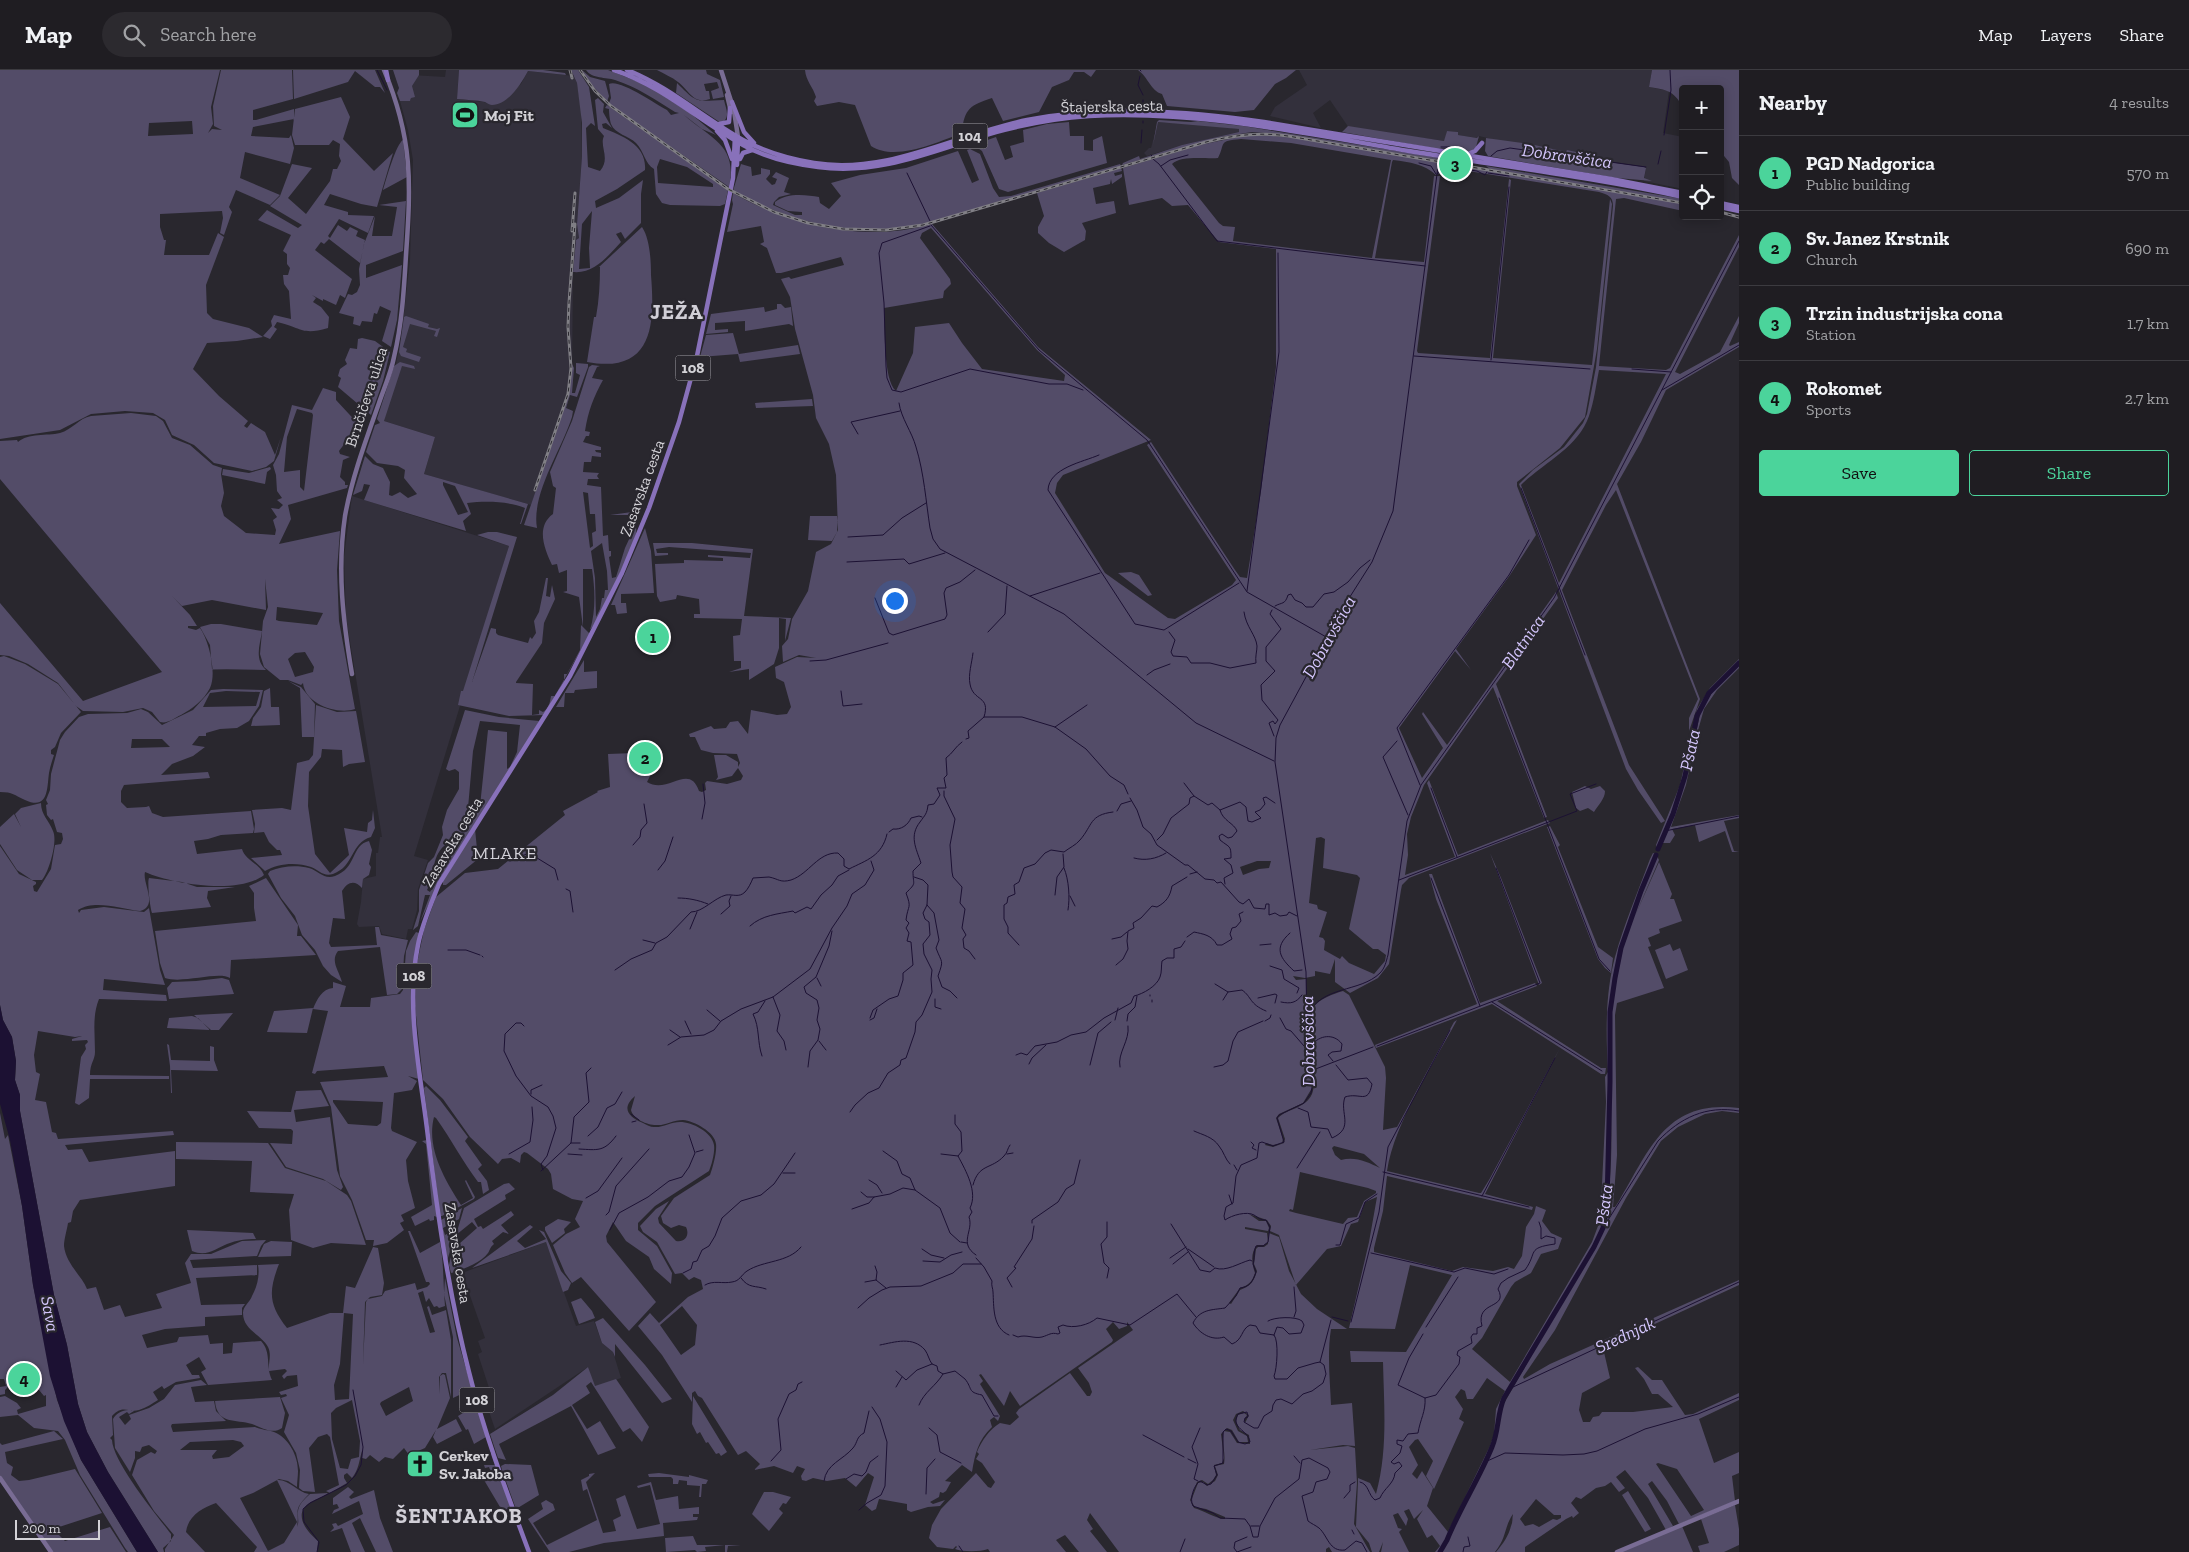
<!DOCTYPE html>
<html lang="en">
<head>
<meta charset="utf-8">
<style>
  :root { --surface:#1f1d22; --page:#2c2a2f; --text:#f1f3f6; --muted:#a1a2a5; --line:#3c3b40; --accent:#4bd49b }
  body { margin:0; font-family:"Zilla Slab",serif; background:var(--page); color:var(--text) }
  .controls { position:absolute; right:15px; top:15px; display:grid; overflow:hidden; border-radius:5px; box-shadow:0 2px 12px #0003 }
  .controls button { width:45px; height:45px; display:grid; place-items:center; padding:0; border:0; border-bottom:1px solid var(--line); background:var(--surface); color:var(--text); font:25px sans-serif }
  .scale { position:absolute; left:15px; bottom:12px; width:85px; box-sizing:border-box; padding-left:5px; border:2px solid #d3d2d7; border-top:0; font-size:14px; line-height:18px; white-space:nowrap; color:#d3d2d7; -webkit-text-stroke:4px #29272e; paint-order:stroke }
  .you { position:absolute; left:894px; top:530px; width:18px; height:18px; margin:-12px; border:4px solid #fff; border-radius:50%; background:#1a73e8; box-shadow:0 0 0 8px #1a73e833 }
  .badge { display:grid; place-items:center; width:32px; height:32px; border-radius:50%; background:var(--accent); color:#111; font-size:16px; font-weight:700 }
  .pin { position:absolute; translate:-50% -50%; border:2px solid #fff; box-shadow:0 1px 5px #0006 }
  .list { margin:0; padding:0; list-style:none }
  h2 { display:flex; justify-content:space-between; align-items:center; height:65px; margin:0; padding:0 20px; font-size:21px }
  h2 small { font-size:16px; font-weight:400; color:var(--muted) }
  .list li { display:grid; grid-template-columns:32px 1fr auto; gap:15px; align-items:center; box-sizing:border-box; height:75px; padding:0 20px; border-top:1px solid var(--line) }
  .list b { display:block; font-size:19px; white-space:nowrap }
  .list p { margin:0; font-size:16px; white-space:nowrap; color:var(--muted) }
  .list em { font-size:16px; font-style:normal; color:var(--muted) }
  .actions { display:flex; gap:10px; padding:15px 20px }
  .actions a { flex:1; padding:11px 0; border:1px solid var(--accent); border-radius:5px; text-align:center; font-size:18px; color:var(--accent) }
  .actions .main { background:var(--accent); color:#111 }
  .icon { flex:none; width:28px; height:28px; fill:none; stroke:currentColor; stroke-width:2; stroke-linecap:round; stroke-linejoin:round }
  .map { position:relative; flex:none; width:1739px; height:1482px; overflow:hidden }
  header { display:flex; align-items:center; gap:30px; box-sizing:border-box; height:70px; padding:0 25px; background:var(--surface); border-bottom:1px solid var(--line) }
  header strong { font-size:24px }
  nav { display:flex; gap:28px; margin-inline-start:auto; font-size:18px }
  .search { width:350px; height:45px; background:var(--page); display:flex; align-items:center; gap:12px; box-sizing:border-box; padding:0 18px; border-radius:28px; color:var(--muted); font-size:19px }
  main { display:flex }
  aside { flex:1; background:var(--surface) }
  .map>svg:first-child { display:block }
  .built { fill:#33303c }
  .green { fill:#534c68; fill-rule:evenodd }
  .water { fill:#1c1133 }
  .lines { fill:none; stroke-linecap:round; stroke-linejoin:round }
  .stream { stroke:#1c1133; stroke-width:1 }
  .river { stroke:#1c1133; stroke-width:5 }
  .secondary { stroke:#796c94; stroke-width:4.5 }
  .primary { stroke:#8871ba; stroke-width:4.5 }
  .rail-casing { stroke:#807f85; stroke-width:3 }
  .rail { stroke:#29272e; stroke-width:1; stroke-dasharray:4; stroke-linecap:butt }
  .labels { text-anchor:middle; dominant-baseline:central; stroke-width:4.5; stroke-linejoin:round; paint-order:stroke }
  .shield { fill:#29272e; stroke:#a09fa4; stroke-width:1 }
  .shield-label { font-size:15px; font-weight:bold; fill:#d3d2d7 }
  .street-label { font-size:16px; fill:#d3d2d7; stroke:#29272e }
  .poi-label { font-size:16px; font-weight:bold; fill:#d3d2d7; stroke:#29272e; text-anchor:start }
  .water-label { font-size:18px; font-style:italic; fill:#d3c5fb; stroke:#29272e }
  .neighbourhood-label { font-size:18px; letter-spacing:1px; fill:#d1cfd7; stroke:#29272e }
  .district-label { font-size:21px; font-weight:bold; letter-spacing:1px; fill:#d1cfd7; stroke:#29272e }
</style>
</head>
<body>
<header>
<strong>Map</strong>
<div class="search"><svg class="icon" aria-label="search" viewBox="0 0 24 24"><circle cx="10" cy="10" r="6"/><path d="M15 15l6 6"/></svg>Search here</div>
<nav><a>Map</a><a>Layers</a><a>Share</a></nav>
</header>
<main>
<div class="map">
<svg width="1739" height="1482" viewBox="0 0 1739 1482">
  <rect width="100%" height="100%" fill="#29272e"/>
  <path class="built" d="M446,0h13l-2,29 27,3 8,3 29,-21 7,-13 46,5 3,7 4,26 1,47 -5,68 2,14 -3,2 -3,32 -1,104 -2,17 -39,112 -107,-31 11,-37 -51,-16 17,-81 9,-79 3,-101 -5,-30 -8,-29 11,-1v-25l34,2z
    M1299,0h353l-3,17 20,4 -6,42 20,4v52l-39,-8 2,-14 -112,-18 -55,-13 -1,2 -21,-3 1,-3 -11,-1 -2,10 -96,-13 -19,-28 -17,13 8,15 -51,-12 5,-9 32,-22z
    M609,33l99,71 42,26 38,16 53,12 24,1 64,-6 192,-57v2l-197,58 -46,6 -41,-2 -39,-8 -23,-8 -28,-13 -19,-11 -107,-75 -14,-10z
    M1158,52l48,3 33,4v3l-57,13 -35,11 -3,-3 5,-5h2z
    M1259,62l357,57 63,12 4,1v2l-70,-13 -339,-55 -27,-1 -24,4 -100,29 -1,-2 84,-25 35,-8z
    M352,426l157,50 -95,310 14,4 -10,29 -1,21 -5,19h-4l-2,10 -24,-5 -3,-8 -20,1 -2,-3 4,-22 2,-23 13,-3v-23h2l2,-16h2l-36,-220 -2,-60z
    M546,1172l30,84 18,-5 8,22 11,9 8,26 -27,9 -6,-20 -93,62 -11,-32 7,-3 -13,-40 4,-2 -4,-11 7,-3 -23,-65z"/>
  <path class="green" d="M0,0h220l-9,37 2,17 -5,9 4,-4 10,1 -8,-4 -1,-20 8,-36h71l1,29 -40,11v10h3l38,-11v10l-41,8 -2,9 38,2 2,-3 3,13 -4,16 -45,-12 -5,26 40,17 -10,10 -34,-15 -7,17 3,5 -8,23 -4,-2 3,-15 -1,-7 -62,3v13l4,13h2l-2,15h45l9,-22 6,4 -18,48 1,28 6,6 36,9 14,9 -26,4 -30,2 -14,26 26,27 29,25 -4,5 3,2 4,-5 14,9 10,23 6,-18 -7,24 -8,6 -14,4 -38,-8 -20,-18 -22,-10 -7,-15 -12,-7 -28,-2 -34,3 -31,16 -60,9zM192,51l1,13 -45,2 1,-13z
    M293,0h82l10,23 -5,-6h-5l-20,-16 -7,11 -54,17z
    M393,0h26v5l-7,11 3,11 -4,1 -1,3h-10l-3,-8 2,-5z
    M459,0h84l22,3 1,2 -38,-4c-7,13 -20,34 -36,34 -2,0 -5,-2 -7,-3 -9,-2 -19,-2 -28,-3z
    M571,0h7l11,17 6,39 -4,-3 -5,5 2,39 12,4c11,-13 -1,-25 4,-35l-6,-7 -3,-29 3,-2 6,6 -1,8 9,16 -6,-5 -4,1 1,4c20,8 44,17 42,42l-28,19 -22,12 1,7 23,-10 24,-18 -2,14v29l-16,16 -4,-7 -5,2 5,8c-13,14 -27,32 -48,30l3,-32 3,-2 -2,-14 5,-68v-33l-5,-40zM592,141l-3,37 1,20 -11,1 3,-45z
    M582,0l8,7 15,4 4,15 -2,6 -16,-18z
    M586,0h22l41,16 41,27 26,22 -14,-6 -18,-14c27,24 54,30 45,72l-117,-81 -3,-3 2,-5 -2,-14c11,-5 46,20 58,26l4,5 8,-2 -4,-1c-19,-12 -38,-25 -60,-32 -9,-3 -23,-1 -29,-10z
    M657,0h49l1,4 13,6 4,17 -11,2 -2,-8 8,-3 -2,-6 -13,2 2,7h3l1,8c-17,6 -21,-9 -32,-17 -6,-5 -14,-8 -21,-12z
    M805,0h291l-5,7 -7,-5h-10l-5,8 -17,7 -13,25 -36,9 -11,-23c-21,7 -28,10 -30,35 -24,9 -67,29 -91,13l-16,-41 -16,-3 -22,4 -3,-5 2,-4c-3,-10 -10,-16 -11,-27z
    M1138,0h158l-10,8 -11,6 -21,26 -19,2 -68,-6 -5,-12c-11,-3 -14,-17 -24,-24z
    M1652,0h87v115l-7,-7 -3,-16 -9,-11v-62h-37v18c-10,-17 -16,-17 -34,-20z
    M677,13c21,21 18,18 47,17 2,9 7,18 -3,23l-45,-30z
    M341,27l9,20 -7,22 31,32 19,-18 -16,54 -16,-3 -31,-10 -6,11 24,7v3l26,1 -6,17 -29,-14 -11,17 2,2 8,-13 9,6 3,-4 8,4 -2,5 9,4 -5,23 -31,-24 -5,5 -3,-2 -6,8 37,29 -7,19 -5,-3 -4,10 -13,-6v2l-11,-6 4,3 -3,4 8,5 8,10 -1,11c-27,8 -27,-1 -51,-6l-3,5 3,2 -7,10 -7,-3 9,-10 -1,-5 3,-6 17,4 -2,-28 -5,-7 -1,-9h5l2,-7 -3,-4v-10l-4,-3 8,-16 -33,-15 9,-10 31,18 4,-3 -32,-19 10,-10 12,-32 20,4 -24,30 18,16 24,-33 3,-12h4l4,-8 -2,-5 1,-12 -7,-4 -4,5h-34l-3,-10 3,-26z
    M607,35l121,85 -3,14 -5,2 -50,-1 -8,-2 -6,-9 -2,-25c-9,-5 -10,-18 -18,-26 -7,-7 -21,-9 -25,-19 -1,-3 -2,-10 -2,-15l-4,-1zM660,89l27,8 26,17v3l-55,-4 -1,-16z
    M1159,50l32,2 7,-1 45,5 228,37 -32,-3 -159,-26 -28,-2 -31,5 -99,28 1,-2 16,-7 1,3 42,-14 57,-13v-3l-81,-7 -5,23 4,-23z
    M1069,52l1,14h14v14l9,1v-11l9,-4 5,27 -99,29 -9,-3 -17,-38 -7,-5 1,-2 20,-7 9,23 8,-3 -3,-11 14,-4 -1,-12 24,-6z
    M1348,56l96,15 3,-10 11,1v3l19,3 2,-2 -3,11 -6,5 -23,-4 -9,1 -96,-17z
    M1247,65l27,1 28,3 381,65v7l-59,-13 -8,1 -17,167 67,4 4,-2 69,-133v12l-64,125 5,2 40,-22 19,-36v7l-10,22 1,1 9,-4v5l-73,43 -25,52 -24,42 83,215 -11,32v-13l9,-19 -82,-209 -10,15 -44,85 67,175 36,56 -4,2 -23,-33 -12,-21 -107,-285 14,-14 31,-23 19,-24 4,-9 9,-47 17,-161c0,-10 -5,-11 -14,-14l-137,-22h-12l-14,5c-12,-11 -26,-13 -43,-15l-1,2 -17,96 49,4 10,-86h6l-23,175 1,2 72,5 19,-179 2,1 -18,178 99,7 18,-166 2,5 -15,145 -12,68 -25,31 -43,34v4l19,49 -26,40 -54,74 15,21 -16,-19 -56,77 23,50 21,-30 -21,-34 1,-2 24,33 109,-153 2,6 -62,86 51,133 -3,1 -51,-131 -69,98 -13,32 -4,17 1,21 -3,20 50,-18 -28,-74 2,-3 29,75 87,-34 3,-1 2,3 -141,55 -7,7 -1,5 -12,74 -11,14 -28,15 -15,-11v-23l-5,15 -15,-3v5l-10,2 -12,-2 3,4 10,-1v43l6,66 -9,15 -24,11 -3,4 7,21 -1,4 -9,2 -7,-2 -1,2 8,2 11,-4 1,-4 -7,-21c10,-10 27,-9 34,-24 3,-8 2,-18 1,-27 -5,-41 -18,-62 30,-76l6,4 36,72 1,11 -3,52 14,-3 57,-105 3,-2c-24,45 -62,101 -70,151l92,22h2l8,-13 71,-132 -75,146 48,13 -1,3 -145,-34 -4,35 -9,37v4l78,19 11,-4 30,4 15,-4 6,2 8,-13 4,-29 8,-13 2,-8 10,4 -4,11 9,12 11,5 -4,11 -17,5 -10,19 -16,9 -4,5 -29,51 -10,11 38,33 82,-140 6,-16 3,-21 5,-103 -1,-25 3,-5c-2,-38 -3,-78 7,-115 9,-33 23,-65 35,-98l3,-6 3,1 -26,62 -17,62 -5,55 1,70 -4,102 -4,22 -6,17 -95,163h2l100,-175c17,-70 5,-145 9,-216 3,-56 23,-110 46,-160l2,4 -24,56 24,-54 13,32 -2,5h4l8,22 -23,8 1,4 -12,5 3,8 -3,1 16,41 -47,15 -2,12 2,140 -4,52h2l4,-6c31,-52 47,-102 120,-93v5l-17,-2 -17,3 -27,13 -17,14 -35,57 -71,132 -32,47 1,2 26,-15 189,-84v5l-136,63 7,30 -28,15 -3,17 4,12h7l3,-5 6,-1 3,-4h31l40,-5 -15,-13h-6l-8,-15 -9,-11 3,-1 14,13h10l23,35 8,-1 46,-21v7l-40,19 15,44 25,-11v21l-7,3 3,25 -56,23 -12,-23 -15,-20 -4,3 25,42 -7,4 -18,-32 -23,-28 -9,7 9,11 -6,4 -8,-10 -6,4 -9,2 -15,11 -5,-2 -5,6 8,10 -6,5 -1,-2 -6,3 -41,28v5h-29c7,-8 13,-17 15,-26 2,-4 1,-8 2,-12 -9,13 -6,23 -18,38h-60l5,-6 -8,-11 -5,3 -10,-19 6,-9 -9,9 -5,-10 -5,2 4,8 -2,7 -8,-13 -5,2 5,13 4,1 -3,3 10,20h-28l2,-10 -4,10h-7l-3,-9 -13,-16 2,-45v-4l12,5 6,11c12,-43 8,-87 7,-132h-32l-1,-11 56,1 46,-77 -42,-10 -15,64 -46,-1 20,-86 8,-45 -12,5 -7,20 -7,2 -10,22 -14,3 -31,36 -17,-50 -9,-4 1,-5 -4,-6 -18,-6 10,7h7l3,7 -1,3 -23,-4v2l22,4 1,9 -4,3h-7c-7,8 -5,19 -2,28 -3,9 -6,12 -15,15l-11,15 2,1 9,-14c10,-4 14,-8 17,-19l-3,-7 2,-15 2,-2h6l4,-3 1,-11 10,4 10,34 12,23 16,15 30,20h-16c-4,25 -1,51 0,76l21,-2 3,43 -12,-1 -33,5 38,-4 7,2 2,35 -3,41 16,28h-38l-3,-5 -3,2v3h-207l-29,-39 -3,7 6,9 -3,2 17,21h-28l-14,-17 -9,5 10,12h-76l-2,-3c-8,3 -25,3 -33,0l2,-2 -1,-1 -3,3 -16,-2 -8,-9 3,-13 9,-16 35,-36 12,14 3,1 4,-6 -13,-19 -6,-4 3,-5 -2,-2c5,-12 12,-22 23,-29l10,2 9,-8 -3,-4 3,-4 51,-36 17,23h3l2,-4 -3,-9 -11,-15 55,-38 -6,-8v4l-8,3 -6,-7 -7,7 7,11 -1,2 -92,64 -10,-15 -6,15 -23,-32 -2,1 4,6 -3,3 20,32 -2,5 -4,-4 -4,3 2,7c-14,13 -17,27 -20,45l-10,-7 -17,16 6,1 -5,9 -3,2 -3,-1 -1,5 -9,5 3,2 12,-4 -5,6 -12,1 -17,5 -4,-2v-6l-28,-5 -3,10 -4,2 -7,-6 9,-28 -6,-4 -12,14 -11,-9 -18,3 -14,-3 -7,3 -4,-1 -1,-4 4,-7 -8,-3 -4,7 -19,-7 -20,4 6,-6 -14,-13 -8,4 -36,-57 -4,-2 -3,-5 -3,2v9l-30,-47 -24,-29 12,-13 9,10 29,-26 15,-8 -2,-9 -7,-3 -5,3 -7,-7 -7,1 -18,-32 -14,-10 -3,-6 16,-17 13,-8 -11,17 1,5 17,18c9,2 14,-6 10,-14l-7,-2 -8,3 -8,-5 -2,-7 13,-18 36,-23c3,-8 7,-23 6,-31 -1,-12 -22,-23 -33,-24 -10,0 -18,6 -27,5 -9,0 -23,-6 -25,-15l4,-14c-14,12 -7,21 8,27 4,2 7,4 11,4 8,1 17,-5 26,-5 12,0 32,10 34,23 1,7 -2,19 -5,26l-54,35 -17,17v7l19,16 15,27 -1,11 -17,-15 -5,-12 -23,-16 -13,-19 -7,14 1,6 49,60 -27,29 -48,-54 -9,6 -7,-10 -12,-28 13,-11 14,-7 -5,-8 8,-18 -11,-2 -19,-10 -2,-15 -3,-5 -21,-16 -3,-1 -3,3 -1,8 -9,-5 -9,1 -4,5 -28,-27 -27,-38 -20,-19 -8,-74 1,-38 8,-38 12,-33 29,-24 33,-4 67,-54 -2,-4 35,-19 -1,-1 13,-4 -2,-33 27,-1 6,-4 2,3 -4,1 3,10h6l3,11 -4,8c21,13 42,-20 52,9l3,1 4,-2 -1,-7 2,-2 20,3 14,-4 2,-4 -5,-8 -6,8 -16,4 2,-3 -4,-22h12l12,7v5l2,-4 -3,-9 -24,-1 -12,-3 -6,-13h-5l-1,-3 22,-8 3,3 12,-1 4,-6 8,-1 10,13 3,-24 26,5 10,-1 4,-7 -7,-25 -8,-4 -1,-11 22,-10 19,1 -17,-3 -16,7 -1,-16 6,-7 4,-20 16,-28 8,-39 15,-8 7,-14 -2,-55 -7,-31 -13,-26 -3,-23 -18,-66 -5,-32 -9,-18 8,-2 2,2 53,-14 -3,-8 -60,16h-5l-9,-25 -7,-4 4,-2 -3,-16 -34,6 6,-28 -1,-4 1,-7c60,34 131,50 199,31l106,123 113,93 -88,35 -6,8 -2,10 50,80 63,45 7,1 57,-34 4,-5 -89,-135 4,-3 84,128 5,7 7,1 14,-87 15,-124v-118l-57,-7 -31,-37 -16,1 -10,-8 -33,7 -6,-37 77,-23zM1241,69l50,4 100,17 -19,98 -139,-17 2,-14 -12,-1 -4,-3 -47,-59c9,-9 33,-5 46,-6 8,-15 -1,-17 23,-19zM931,158l106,122 28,25 -1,6 -82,-12 -20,-26 -13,-20 -34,4 -2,26 -17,38c-13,-11 -11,-65 -12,-83l59,-10 1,-7 7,-7 -1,-5 -30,-41 2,-5zM1599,300l67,4 -107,209 -38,-98c22,-22 57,-37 68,-69 5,-14 7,-31 10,-46zM1321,767l4,2 -2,29 34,7 3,3 -11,51 24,20h5l8,6 -1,6 -11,13 -25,-11 -7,-7 -2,3 -16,-9 1,-9 -2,-3 -4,-1 8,-25 -9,-3 -1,-4 -8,-2 7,-65zM1257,791h14l-2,7 -10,1 -16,6 -3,-8zM1334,1076l30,8 16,14c-12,-6 -25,-12 -39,-8l-6,-5 -3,-7zM1300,1102l68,16 8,3v2l-12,8 -7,16 -9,1 -5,6 -47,-11 -7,-2 1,-2 3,1zM682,1236l15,19 -2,20 -14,10 -21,-30zM1487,1308l18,13 -9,18 -2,26 -4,11 -42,86 -21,-26 6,-18 -11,-17 -5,8 -5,-5 6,-9 -9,-18 6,-7 3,-1 15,22 -7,15 8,13 30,-67 -5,-3 4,-10 -8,-12 6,-8 4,2 2,8h6zM1243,1341l6,4 -4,8 -1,-3 3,-5 -3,-2 -6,2 -2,6 4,9 9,5 1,9 -13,-1 -7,-11 -6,-1c-3,10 2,22 0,33l-9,2 3,9 -3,6 -8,5 -4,-4 -5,1 -7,18 4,6 11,2 19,8v2c-6,1 -23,-9 -31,-11l-4,-8 7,-18 5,-2 6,4 5,-4 3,-5 -2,-10 8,-2 2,-5 -3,-24 6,-6 5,2 7,12h9l-1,-6 -9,-5 -5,-11 3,-6zM1658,1393l19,6 27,41 -13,6 -35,-52zM1536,1429l18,16h7v3l-4,2 -4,-1 -14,8 -6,-3 -8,2 -5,-7z
    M1486,68l44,6 36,8 1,-2 9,2 1,3 15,1 3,4 49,7 2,1 -2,10 8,3 -35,-3 -129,-22 -3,-5z
    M403,70l4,37 -24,13c3,-10 13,-46 20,-50z
    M970,79l10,5 13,34 6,9 12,-1 99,-29 10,-3 1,2c-44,13 -88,26 -132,39 -20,6 -41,13 -62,18 -71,15 -131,2 -194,-32l8,-27 10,3 1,9 9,-2v-6l9,2v4l-4,5 6,6 3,-1 2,-5 -5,-2 4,-5 13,6 -5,14 7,2 -12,3 -5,5 -1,3 22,10h7v-3l-14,-1 -13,-6v-3c12,-10 32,-7 44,-5l1,6 9,6 12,-13 -10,-13 29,-8 46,-7 52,-17 14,32 7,-3 -12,-30z
    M1486,96l197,33v3l-193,-33z
    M1121,98l1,3 -8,2 1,3 7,-2v3l-10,7 -1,-5 -1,5 -17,4 3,16 18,-3 2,12 -34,10 4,8 -1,9 -21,12 -15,-9 -11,-10v-6l6,-11 -7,-23z
    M406,131l-3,50 -37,14v13l36,-13 -5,55 -6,27 -9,-6 9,-30 -11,-5 -3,8 -3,-1 -2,9 -10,-1 -2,5 -7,-2 1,-7 -15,-4 9,-19 4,1 5,-3 3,-7 -1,-16 5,-25 11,-28 -3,20h20l5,-29 -18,-2z
    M642,157c8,12 9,34 9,48 4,50 2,99 -64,87l7,-45h2c3,-17 4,-33 4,-50h-1z
    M777,234h4l4,4 6,-1 2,19 -4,-2 -44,7v-10l-30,2v7l13,-1v3l-22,2 5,-20 53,-7 1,5 12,-3z
    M406,246l23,8 -1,3 9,2 3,-1 -3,9 -3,-1 2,-5 -26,-7 -7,23 4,2 -1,3 15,5 -2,5 -18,-6 -2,-4 5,-35z
    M733,263l6,21 59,-9 2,9 -60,8 -2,-8 -38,3 6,-22z
    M362,268l13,3 15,11 -7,29 -12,34 -33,-28 3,-9 -3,-2 2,-7 7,-5 -2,-4 5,-12 7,1 1,-10z
    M400,292l14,4 1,3 -13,-3 -18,55 51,16 -11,37 104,30 -7,20h-1l5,-16c-17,-7 -40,-7 -58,-5l4,11 -8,7 3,10 -102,-31 6,-15 -6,-1 -2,7 -9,4 12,-39 8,8 10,4 7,14 -1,13 3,1 8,-4 8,6 9,-4 -13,-16 1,-8 -7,-4 -21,-3 -11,-11 9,-27 5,-2 -3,-4 17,-53zM443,412l12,4 13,26 -10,3 -15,-30z
    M571,292l3,6 -2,25h3l5,-18 -4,-2v-10l12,1v3l-11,30 -7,-2 -4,13 7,3 -1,6c-10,32 -41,77 -35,111l-13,-3 44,-128z
    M592,295l8,1 -3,1 -5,11 11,2c-9,16 -15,31 -18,51l5,1 -1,4h-3l-3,6 18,5v3h-6l1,2 5,1v4l-9,-1 -1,6h-7l-1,10 16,1 -2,3 2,3h-11l-1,6 14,2 2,49 5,-1 1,16h2v5l-2,1 3,21 4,-1 9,-29 6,-13 -1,-15 2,-1 -3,-4h-19l22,-3c3,3 5,17 4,22 -4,15 -37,88 -46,96 6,-19 5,-41 2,-61h-9v58l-4,-30 -16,-5 4,-1v-21l-8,3 -2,-9 -5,1c-7,-15 -17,-38 1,-51l3,-26 -3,-2 -3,-14 22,-51 17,-54zM583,422l5,1 2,21h5l1,17 -4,2 1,13 -3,2zM602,473l5,28 1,19h-3l-1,8h-2l-2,11 -4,8 -1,-39 -4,-27z
    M323,318l13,4v8l25,27 -16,16 -6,8 1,3 10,3 -7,3 -3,17 5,5v3h3l-1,3 -59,17 3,14 -12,25 61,-13 -3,39 2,51 16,88c-18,6 -50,-5 -52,-26l-2,2 -13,-5h-8l-16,-13 -4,-13 3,-33 5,-14 -3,-28 1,31 -54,-10 -30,6 -10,-10 18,19 7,11h-9v2l8,2 4,-2c9,13 17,45 10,60 -6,12 -18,21 -29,27 -7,3 -13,9 -21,7l-8,-10 -9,-4 -20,4 -40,-1 -7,-5 -18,-23 -30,-19 -19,-8 -9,-1v-52l83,98 79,-29 -162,-193v-38l17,-1 1,2c10,-9 29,-6 42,-9 12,-3 19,-15 31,-17l40,-3 25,3 7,5 9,17 18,7 23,20 9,3 -1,6 3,19 -3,13 3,10 22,17 29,2 1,-5 -3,-10 4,-3 -6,-9 8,1 4,-4 -6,-5 5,-2 -5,-7 -1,-16 -3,-10 6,-11 13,-49 20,5zM297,339l15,4 1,2 -9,76 -4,-4v-17l-16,2 3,-35zM277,537l46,6 -6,12 -38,-4 -3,-1zM305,582l9,15 -1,5 -18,5 -7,-18 7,-6z
    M812,329l1,7 -57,2 -1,-5z
    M270,397l1,2 -4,3 -2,12 -43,-9 1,-6 26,4z
    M810,446h28l-1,16 -5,9 -24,-1z
    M645,458l6,23 3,42 -33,1v9h5l1,10 -10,1 -2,-9h-4z
    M488,462h9l20,5 -45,145 19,-54 5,1v4l2,2 30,8 2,-6 2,2 4,-6 -2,-12 5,-9 7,-34h2l-2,18 4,1 2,-12 3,14 -11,24 -2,20 -26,39v1l17,1 -1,31 7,-1v-4l4,2c6,-4 7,-10 8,-16h4l9,-15v-7h3l13,-24 1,-25 9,9 -46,81 -35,1 -51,-11 3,-14h2l46,-145 -32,-11z
    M653,473h39l61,6 -9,67 47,2 -6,23 1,-22 -7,-1v30l-5,16 -25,16v-11l-20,3 12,-4v-7h-7l-1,-25 7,-1 2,-16 -48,-1v-4h6l-1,-15 -22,-4 -1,4 -16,3 -3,-6 -2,-32 29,-1v-3l39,1v-3l-15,-1v-2l42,3 1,-5 -82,-6 -13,2 1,4h11v2l-13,1z
    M1131,502l8,3 13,20 -4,1 -30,-23z
    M211,554h10l41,7c-2,14 -8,28 4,39l-54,-1 -2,-24 -10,-18z
    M4,586l21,8 33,20 23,28 -20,21 -6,14 -4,3v4l3,1c-2,6 -4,12 -5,18 -2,14 0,38 -24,27 -11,-5 -12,-8 -25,-8v-135z
    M1739,589v3l-22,21 -19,28 -17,77 -24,60 -1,-3 24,-60 17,-76 13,-21z
    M584,590v12l13,-1v17l-22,2 -1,3h-9l-1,14h-8z
    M1739,595v3l-22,22 -13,19 -7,25 -11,51 -15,42 68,-12v3l-15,3 10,30 5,1h-7l-7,-21 -26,11 -4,-17 -23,4 3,6 -5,8h-8l24,-65 15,-68 14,-22z
    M288,611l13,6 14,17 -1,33h-12l-2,-49z
    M270,618l1,19h8l1,18 -29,1 2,-8 8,-11 3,-16z
    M223,619l40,1 -4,16 -10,15 -12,7 -17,1 -14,4v3h-7l-7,9 13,2 -12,9 -21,8 -11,11 47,-3 2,6 -86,7 -3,6v11l6,6 19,-1 3,-1 3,7 11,4 88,-6 3,18 -1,4 -32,2 -13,4 -14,2 3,13 45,-5c3,11 18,15 22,26 -25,20 -92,9 -119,-3 -3,11 14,34 -5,39 -19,-2 -45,-12 -62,-1l1,3 2,-3 23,-3 40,5 5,-4 11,62 5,15 -61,-6 -1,11 63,5 1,6 -68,-2c-7,17 -4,35 -4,53 0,8 -5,11 -5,23l79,1v3h-79l-1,19 -10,7 -4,-2 6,-46 5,-8 -1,-4 3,-3 -1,-2 -15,1v-2l10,-3 -7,1 -37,-6 -4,24 2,17 4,2 -5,26 11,2 6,30 4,1 2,6 115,-8 1,4 -109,10 3,5 14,-1 7,13 86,-11v35l-95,14 -7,11 -2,11 -3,1c-1,7 -4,16 -4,23 2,18 18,30 23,43l9,-2 8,23 16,-5 5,12 37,-9 -6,-14 35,-11 -6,-20 6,-9h20l31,-13 24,-1 -5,6 -4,10 -67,4 3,8 64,-3v10l-61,3 5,27 44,-1 -3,4v7l-37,2v9l-40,3 -23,6 5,13 30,-6 2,-5 29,-2 2,9 13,-1v11l9,-1 1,-10 28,-2c11,12 4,25 11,39l-64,5 -7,-13 5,-3 -7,-12 -13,8 6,10h7l1,3 -24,4 -12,7 -2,-3 -9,6 5,8c-5,3 -12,8 -19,10 -11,3 -16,-6 -27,6l1,19 -3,3 2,2c1,22 45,76 59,94v7l-8,7 1,4h-6l-50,-80 -21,-40 -9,-28 -11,-59 -13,-50 -34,-184v-16l-5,-15 1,-19 -4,-24 -9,-17 -3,-15v-159l19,28 17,8v2l-3,2 1,5 3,1 14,-23 4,-24 6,-1 2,-5 -1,-6 -5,-1 -4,-13 -2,1 -4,-5 -1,-10 2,-1 -2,-4 4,-10 1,-16 9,-34 5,-8 14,-15 9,-3 39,-1 14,-4 7,3 14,13 31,-15 18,-20zM226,621l34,1 -4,14 -53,1 7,-14zM132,669h30l8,8 -39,1z
    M316,635l21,7 19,-1 9,51 -16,2 -6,3 -1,-17 -20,-1 -1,8 -12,15 -1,34 7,48 15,19 19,-18 -5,-27 23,4 1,-9 4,-3 1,-10 2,18 -4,9c-21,6 -16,29 -38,37 -10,3 -14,-4 -22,-7 -14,-5 -33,-4 -46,4l-14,-13 31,-3 -2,-5h-3l-8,-8 -5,-10 -10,1 1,-9 -3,-14 30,-2 9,2 6,-47 12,-3 4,-5z
    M465,640l34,7 40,4 -7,15 -86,133 -26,53 10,-27h-5l-7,31 -5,4 6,-19v-21l9,-27 6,-6 9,-22 -1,-8 5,-17 12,-21v-17l-4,-3 -6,2 -3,-2zM480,651l40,4 -3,27 -7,15 -3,2v-37l-19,-2 -8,76 -12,2 5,-57zM448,773l-4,23 -14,26 -3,-2c9,-15 3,-36 21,-47z
    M1585,716l6,3 9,-3 5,5c0,8 -7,14 -11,21l-6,-4 -8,3 -4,-3 -4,-16z
    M41,733c0,12 8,17 12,28 5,10 -4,41 -11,49h-10l-15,-10 -17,-26v-17l14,-13 7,13 -6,-13 6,-6z
    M1550,756l10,19 -2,2 40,100 15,11 -2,15 -6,-5 -7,-9 -51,-132z
    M475,759l3,30 -32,26h-3v-4z
    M369,771l3,9 -3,14 2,3 -2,8 -6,4 -1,9c-7,-8 -14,-7 -20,3l3,28 -12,-1 -4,25 2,4 46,-2 -2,-18h4l2,8 27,5 -4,16 -2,33 -5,5 -10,1 -7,-48 -42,4c-8,10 1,20 4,31l-11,-7 -8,-9 -8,-16 -13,-15 -7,-19 -14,-18 -13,-24 2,-3c12,-5 27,-6 39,-3 10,3 15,12 26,8 22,-8 16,-31 34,-35z
    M1490,783l11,25 41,105 -3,2z
    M1429,804h3l48,129 55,-20 2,3 -40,15 104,67h5l-1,6h-4l-109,-70 -116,44 -1,-3 102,-41 -41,-105z
    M149,808l33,4 15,5h38l-27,4 -1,7 4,9 -59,6c-2,-5 -5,-31 -3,-35z
    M266,808l32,47 -1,11h4l15,19 -85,5 -1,18c-12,-7 -47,6 -65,0l-5,-15 -5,-32 101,-10 -2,-13v-15l-5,-7z
    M416,862l3,1 -6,40 6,106 -11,-3 9,5 -5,9 -18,3 -3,35 1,3 25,11 -11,18 2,21 7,27 -14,7 3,6 -4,2 4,7 -17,13 -14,3 1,-6h-8l-14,-40 -12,-24 -9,-69 -11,-25 68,-5 -4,-11 -67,5 -2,3 -3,-1 16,-62 -15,-2c4,-10 9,-20 20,-21v-6l13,4 -6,21h30l1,-9 29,-4 3,-4 3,-39 4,-10zM333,1030l50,2 -2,21 -4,3 -29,-2 -15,-22z
    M1670,874l3,7 7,-3 8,22 -22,9 -11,-29z
    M222,908l7,2 5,14 -65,5 -2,-11 5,-6 24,-1z
    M313,938l-6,25 -40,-1 7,-21z
    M233,943l-14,17h-8l-17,-15z
    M192,946l6,2 12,12 -43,-2 2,-10z
    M167,974l2,1 2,15 39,1v-15l4,1v13l4,11 -47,-1 1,23h-1l-1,-27z
    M426,1016l14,14 28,37 -3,4 17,24 -4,4 9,12 2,9 -6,4 -2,-12h-3c-15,-20 -27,-43 -42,-64l-2,-1c-8,31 11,63 27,88l12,-7 -8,-17 1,-1 9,17 -1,2 -32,17h-2l-16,-128z
    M321,1020l8,16 -35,4 2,12 34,-5 7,53 6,17 -2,3 -18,-11 -37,-12 -16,-24 22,1 1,-13 -2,-2 -32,-1 -12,-17 44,1 5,-21z
    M0,1043l5,26 3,-4 14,71 11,79 24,115 24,60 56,92h-9l-3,-4 -45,-73 -15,-35 -7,-9 -24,-3 -16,-13 -18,2v-20l5,-1 12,7 4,5 -4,2 1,4 28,-8v-11l-2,1 -5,-6 -6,-21 -24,9 -1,2 8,-2 2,6 -8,3 -3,-7 2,6 -4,4v4l-5,1v-8l6,-1 -2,-7h-4z
    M427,1070l10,77 -3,-1v4l-4,1 -1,-2 -14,7 -4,-9 21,-12 -6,-61 -4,-3z
    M176,1072l92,1 17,25 41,13 21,14 4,6 15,44 -35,-2 -18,5 -22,-8 -2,-30 5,-16 -44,-2 2,-31 -76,-2z
    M509,1113l6,6 -10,6 1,4 -32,20 4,8 3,-1 2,3 28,-18 3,4 -13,10 8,9 -6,-2 -11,9 2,3c-4,3 -4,6 -6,9 -7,10 -26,17 -37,20l-2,-8 6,-25 4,4 18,-16 -5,-6 -16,13 8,-27 40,-24z
    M462,1138l-3,11 -16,9 2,7 12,-7 -10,33 -6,-41z
    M558,1149l13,3 -7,7 1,4 -13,10 -7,-13v-3z
    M530,1155l3,2 -16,14 8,7 21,-9 -7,-9 5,2 17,39 10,12 -3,7 -5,2 -17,-50 -74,26z
    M187,1160l66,3 3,6c-10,0 -19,1 -29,5 -12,5 -20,13 -35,7z
    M408,1161h2l10,22 20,-11c4,22 3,42 5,64l-6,2 -2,-2 -3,1 -5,-9 -3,4 -3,-11 -5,2 12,40 5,-1 -8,-25 2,-1 3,9 14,-5 5,30v57l-5,-24h-4l-3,4v17l1,-18 3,-2 2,1 5,23 -13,31 19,-10 6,12 -25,13 -4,-7 3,-7 -11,18 -16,7 -5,-7 -11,11 -8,-2 -6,5 -9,-7 -4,4 -4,-1v-7c-3,10 -3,18 -10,27l-5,-5 -3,2v3l3,5 -17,10 -4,-2 13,-6 -9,-48 -3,-3 -9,3 -9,11 6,44 -12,-1 -4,-3 1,-18 -4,-17 -12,-21 5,-17 -8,-17 6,-2 -1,-2 -5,1 -2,-3 19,-6 -1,-11 -10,1 -3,3 -2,-3 5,-5 -2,-2 -16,2c-1,-8 3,-16 -1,-24 -7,-13 -25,-17 -25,-34 0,-7 7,-11 9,-17 5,-9 8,-21 6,-31l21,-1c-11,28 -10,41 8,64l43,-15h13l3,-27 9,2 18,-41 5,1 6,35 -2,12 -12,2 -5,5 -2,63 3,-63 2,-3 14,-3 3,-5 30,-8 2,7 10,-3 3,-3 -1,-2h-3zM344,1243l9,1 -4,85 -14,1 -1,-15 6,-21zM409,1317l4,14 -27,15 -6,-12 1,-2zM352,1330l8,41 -1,16 -8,2 -3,10 -8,-1 -8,-29 -1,-26 5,-5z
    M271,1171l21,1 -1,14 -33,1 6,-13z
    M445,1208l12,60 15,51 -19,9v-61l-9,-43z
    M581,1228l11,13 3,7 -16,6 -8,-22z
    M603,1248l42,47 27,34 -10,4 -47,-59v13l-2,-5 -11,-9 -7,-21z
    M588,1297l7,19 21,-7 33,48 -7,15 -12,-14 -7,4 -32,-50 -5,4 4,7 -18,12 15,24 13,-8 16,27 -18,7 -27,-49 -72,38 7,16 -8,-2 -8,-24 63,-39z
    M201,1310l6,5 -16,2 4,15 19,-1 2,10 10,10 -54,3 -1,2 2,6 82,-5c7,3 13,3 19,5 15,6 24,24 24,39 0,5 -1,11 -1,16l-9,-6 -9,-2 -26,14 -13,5 28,53 16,-8 13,-21 -20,-42c12,-1 20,12 32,14 -17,17 -9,15 -12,33 2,-5 1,-6 1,-12 -1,-10 6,-15 12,-21l18,-1c-3,3 -12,6 -17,9 -19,11 -5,29 7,39l-1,11h-63l3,-5 -41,-44c-14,5 -28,13 -30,29l19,20h-40v-3l9,-14 -20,-24 -22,-36 5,-15 14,-8 4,2 2,-3 -8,-6 -7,2 -2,5 -5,-1v7l-5,14 -15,-24 -2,-29c4,-7 13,-11 21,-8l-5,3 -2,-2 -8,5 6,8 6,-6 -2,-4 20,-7 15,-9 11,-14zM233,1370l8,2 3,4 -15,11 -16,2 -1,-3 5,-6h-37l10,-8z
    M693,1326l34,56 -6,4 -2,-3 -3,1 -8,-12 -2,1 -6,-11 -3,2 -5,-10z
    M280,1327l5,16 -3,15c-10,7 -21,-1 -30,-4 -16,-5 -35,1 -37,-23z
    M476,1335l10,32 -12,7 -6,-15 -2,1 -8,-14z
    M54,1361l9,8 -58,13 2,11 6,4 -2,8 8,6 10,-1 46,-11 27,44 -49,16 12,12 45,-14 16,25h-73l-53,-76v-33l2,2z
    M505,1394l26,1 8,30 -23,14 -14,-39 -1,-4z
    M484,1395h11l16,43v2l-5,3 -3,-1 -19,-32 8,-5 -3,-8 -4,1z
    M595,1403l-9,9 17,51 13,-2 -3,-11 8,-4 -5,-17 9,-4 12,34 23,-5 -10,-39 -12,3 -1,-2 14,-4 5,18 22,-4 1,13 20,-2v7h-6v3h5l-1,3 -34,3 1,13 -60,7 -35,9h-19l-22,-33 15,-10 -2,-6 5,-3 7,4 2,6 -22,13 14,22 50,-25 -10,-31 -4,2 -2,-11 8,-4v-2z
    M659,1403l30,4v-2l19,5 -2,4h-4l-1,13h-2l1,-11 -13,-1v-4l-8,-1 -1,4h-5v-5l-2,-2h-22l-1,-3z
    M348,1417l6,5 -5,5 2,2 23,-9 6,28 13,34h-17l-16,-34 -8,5 13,29h-14l-9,-24 -12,4 4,-4 -2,-4 4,-1 2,3 25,-12 -4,-13 -27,13 2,-4 5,-2 -2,-4 -4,1v-7z
    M1628,1421l23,38 -6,3 -23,-37z
    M764,1422h9l18,5 -5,7 -3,-1 -4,6 4,4 -14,18 -17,-17z
    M1735,1435l4,24v16l-15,7h-24l-2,-6 11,-3 -8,-24z
    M1682,1456l11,26h-72z
    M693,1466l4,9h44l-13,1 -1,6h-2v-7l-20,2 1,4 -9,1 -2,-2 -29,2 -1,-14z"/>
  <path class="water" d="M0,935l3,15 9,17 4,24 -1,19 5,15v16l34,184 13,50 11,59 9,28 21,40 50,80h-21l-56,-92 -17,-39 -14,-45 -17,-91 -11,-79 -12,-66 -10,-36z"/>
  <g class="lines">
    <path class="stream" d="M377,0l10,20
      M1140,0l1,1
      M1140,6l-2,9 5,10
      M1143,36v-6
      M1143,53v-2
      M1664,65l7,-45 -1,-20
      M1141,73l1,-13
      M1441,77h9
      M1151,85l1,1
      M1491,86l6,-5 13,-3 136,19
      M1153,89l6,5 58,77 208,25
      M1419,93l12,3 5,8
      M1658,94l3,-13
      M1161,96l9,-6 18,-5
      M907,103l23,48
      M1488,103l21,3
      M1437,104l2,-12
      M931,155l108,125 108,90 100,152 81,46
      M930,156l-48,17 -3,10 5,50 2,63 1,12 5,12 9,2 69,-23 79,15h18l16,6
      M1414,286l176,13
      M1491,290l18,-173
      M1632,299l39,3
      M1662,320l77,-45
      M899,333c2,15 13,29 17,44 8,26 10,55 14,81l3,11 7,10 124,65 132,109 78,38
      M858,364l-7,-12 49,-11
      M1099,385c-16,7 -50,13 -51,35l87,134 29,6 75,-47
      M1521,418l64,167
      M848,467l35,-2 19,-17 24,-15
      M847,492l57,-3 5,5 36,-11
      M1247,521l32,-239 -1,-99
      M1030,526l70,-23
      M875,528l14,35 4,2 52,-16 2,-4 -3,-22 2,-5 14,-6 15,-12
      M1275,536c7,-4 10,-1 13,-11l3,-1 4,6 7,3 4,4h7l11,-13 10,-2 14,-10 12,-14 10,-8
      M1272,540l-2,4 11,15 -15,18v14l9,10 -14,14 1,15 16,20 -3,4 -2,-3 -4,2 5,13
      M988,562l17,-18 2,-28
      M1169,562l6,8 -4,12 2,4 14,1 4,6h19l20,5 26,-5c-1,-6 1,-12 1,-17 -1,-11 -11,-19 -13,-34
      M973,583c-1,9 -5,22 -3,31 3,18 21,11 14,33
      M810,591l16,-1 62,-17
      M1147,605l7,-5 16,-6
      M841,621l2,15 19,-2
      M1499,628l100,261 11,12
      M1055,657l32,-22
      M966,669l3,-1 -1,-7 16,-14h38l33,10 31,22 24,27 14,9 4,9
      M1397,671l-14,16 25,58
      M1184,713l10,13
      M1420,715l-23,-57 112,-153 20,-35
      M1431,718l26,69
      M944,721v5l11,23 -5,26 2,27 1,5 9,10 -2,16 5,6 -3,19 4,7 -3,4 1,9 5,3 6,8
      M1130,728l7,12 6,17 8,7 6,11 28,20h3l17,14 9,1 3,3 4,-1 18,20 4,2 6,-5 5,9 11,1 1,-5h3v11l6,-2 5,3 7,-1 2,-3 8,4
      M1117,741l4,-7 10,-3
      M702,749l3,-16 -2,-19
      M1665,761l74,-15
      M889,762l4,-3c8,1 15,-4 18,-11l8,-2 3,1
      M1157,770l6,-6 8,-16 18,-14 1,-6 4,-2 14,9 4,-2 8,7
      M633,775l7,-8 1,-7 6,-7 -3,-19
      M1134,788c11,3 22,1 32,-5
      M510,791l19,-8 26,16 3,11
      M1064,798c5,12 6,30 4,42
      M658,800l7,-9 8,-24
      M1190,804l7,-2
      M1431,808l49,128
      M1399,810l178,-69 -7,-17 26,-10
      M1225,814l-1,-6 9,-5 -2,-8 -7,-6 7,-1c0,-13 -1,-10 -11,-18l-1,-4 3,-2 6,4 4,-1 5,-6c-3,-8 -14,-10 -17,-21l20,-8 6,5 2,14 4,1 9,-4 -6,-6 5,-2 5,-6 -2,-6 3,-1 9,6
      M566,819l4,2 3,21
      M1055,825l2,-18 7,-10 -1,-13
      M1070,826l5,10
      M678,828c10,0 20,2 30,6
      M927,835l7,8 5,27 -3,8c6,16 8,11 2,28l4,11 8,4 7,7
      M721,844l9,-8 -1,-5 2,-5
      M750,856c12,-11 28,-12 43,-15l2,2 12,-6 4,2 10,-14 11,-10 6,-9 11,-6
      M690,859l7,-17
      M1290,863c-17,15 -10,25 4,38l8,-1
      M1187,867l7,-5c9,2 18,3 23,13h5l10,-6 -2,-5 2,-6 4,-1 5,-6 -2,-7 4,-2
      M1112,869l9,-2 6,-5
      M643,870l12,3
      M1019,875l-11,-12v-6l-4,-8v-14l3,-2 1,-6 7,-3 -1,-9 5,-3 5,-14 11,-4 10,-11 6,-3 13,2c5,-4 12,-7 16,-12 13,-15 9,-25 33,-28
      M1260,875l11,-1
      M448,880h18l14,5
      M482,886l1,1
      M1116,895l7,-6 5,-10 -1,-8 1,-10 6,-3 -1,-5 8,-5 11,-12 5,1c9,-5 13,-10 15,-21l15,-9
      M1270,896l12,4 2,9 15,9 -2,5
      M615,900l16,-11 21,-9 4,-7 11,-6 24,-25c12,0 23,-14 35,-17 7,-1 13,3 19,-3 3,-3 6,-9 8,-14 5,0 11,-1 16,-1 10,2 11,6 22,3 18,-6 27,-28 47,-27l6,6v7l5,3c18,-9 33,-13 38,-35
      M817,908l4,8
      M1215,914l13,8 14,-2c10,7 7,14 24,21
      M1150,925v1
      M773,927l7,18 -3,16 7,10 2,9
      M1258,928l17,-4 2,1 -2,8
      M935,929v8l6,2
      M1223,930l5,-8
      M1152,932v-2
      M1281,932c10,2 15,1 21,-7
      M1492,932l110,69
      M707,940l13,11
      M1308,945c13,-30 52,-22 72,-42 5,-5 6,-11 8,-18l19,-134 14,-36 133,-187 185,-357
      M870,948l3,-8 16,-11 9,-3 5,-16v-7l10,-8 -2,-23 -4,-1 2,-8 -3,-5 3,-5 -3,-3c2,-16 6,-11 0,-27 11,-11 7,-7 7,-22l8,-8c-5,-15 -12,-27 -1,-41 5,-7 7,-8 8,-17l6,-1 6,-9 -3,-7h9l-2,-10 3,-3 -1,-17c7,-5 9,-11 16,-16
      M1280,948l6,11 5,2 13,15h5
      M870,950l4,-2 3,-9
      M1115,950l3,-12
      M685,951l6,13
      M1127,951l1,-7 7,-7 2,-11
      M1265,951l5,-3 1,-3
      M524,956l-3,-3h-5l-11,11 -1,17 12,25 15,20 17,11 5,9 3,12 -9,28 -6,8 2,6
      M670,960l10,7
      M819,971l7,9
      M668,975l13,-8 23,-2 10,-5 7,-9 20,-12 32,-12 37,-28 22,-41 15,-22 5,-12 13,-9 9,-15 -3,-9
      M1312,975c7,-10 22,-12 30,-1l-1,7 -9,1 -4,3 5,6
      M1377,976l163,-63 -44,-115
      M1016,985l5,-2 6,2 8,-9 22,-4 14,-7 15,-3 18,-14 27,-15 3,-7c9,-2 23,-10 26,-19 2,-5 1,-11 2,-16l5,-3h7v-9l7,-2 4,-6
      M762,986c-5,-14 -2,-28 -9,-42l5,-2 7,-11
      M1029,994l3,-6 14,-13
      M1090,995l8,-32 13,-11
      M808,997l2,-16 8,-11 2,-11 -3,-9 2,-12 -2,-8 -11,-7 -2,-6 12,-10 13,-31 3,-15
      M1120,997c-3,-14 10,-26 8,-41
      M1214,997l9,-2 5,-4 5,-20 5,-9 25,-11
      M1313,1000l60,-23
      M531,1024v-4l11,-5
      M1298,1038l10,4 3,15 17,2 4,9c23,-10 7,-25 13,-41 15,-5 23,8 27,-13l-5,-6 -19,2 -12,-15
      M850,1042l5,-7 13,-12 11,-5 9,-15 12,-8 1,-5 5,-2 9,-26 1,-10 6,-7 10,-23 -1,-13 1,-9 -8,-16 -1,-10 7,-9 -1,-13 -4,-3 -2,-6 4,-8 1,-20 -5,-5 -9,-3
      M631,1044l8,6
      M955,1045v9l6,8 1,19 -4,5c8,15 20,36 12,52l2,4 -3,5c5,14 -11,26 7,38
      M632,1052l4,-1
      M1194,1061c9,4 19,6 25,15 5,6 6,13 11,18
      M588,1066l10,-9 9,-19 8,-4 7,-12
      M1251,1072l3,3 -2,3 4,2
      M571,1073h9
      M579,1079c19,1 25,3 37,-13
      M883,1081l14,10 5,13 8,4 5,12 25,18 10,25 10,9
      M696,1082l7,-2
      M509,1084l21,-12 3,-22 -1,-13
      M568,1084l14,1
      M941,1084l17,2
      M1007,1084l6,-1
      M1234,1095l3,5
      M1297,1098l23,-36
      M541,1101l30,-28 3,-26 15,-15 -3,-29 5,-5
      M1383,1102l146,35
      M783,1103h12
      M869,1110l8,5 5,8
      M973,1115c6,-22 18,-15 31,-29 4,-4 3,-7 6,-11
      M861,1122l6,5h7
      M1229,1125l3,9
      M1482,1126l73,-138
      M586,1128l12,-7 24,-33
      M852,1139l17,-6 5,-6 16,-3 13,-6 12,2
      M606,1145l3,-3 7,-26 33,-37
      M1107,1152v15l-6,7 3,19 5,5 -2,10
      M1032,1153v-3l26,-18 8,-13 8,-5 6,-24
      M1171,1154l29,46 10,2 5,-4c11,4 24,-5 35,-8l2,1
      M1603,1158l55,-87c22,-23 48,-36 81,-30
      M610,1160l9,-17 29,-16 21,-16 13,-4 7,-10 6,-14 -6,-18
      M961,1172l6,1
      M1336,1175h4l6,-21 13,-6 6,-16 12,-8
      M922,1179l9,6 13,3
      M1188,1179l26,18
      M1371,1183l83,19 11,-4 29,6 14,-5
      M976,1188l8,9 8,14c-1,5 1,7 1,11 1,14 -1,36 16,43
      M1170,1188l16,-11
      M923,1191l17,1 11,-7 11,-3
      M1173,1194l15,-12
      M875,1196l2,6 -1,8 10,8
      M683,1203l8,-4 2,-7 4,-1 5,-11 7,-4 6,-10 7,-18 19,-17 20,-6 13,-11 21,-31
      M741,1208c8,11 14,7 25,11
      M865,1212l11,-2
      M705,1215c8,-5 18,-1 27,-3 8,-1 9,-7 15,-11 17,-11 41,-8 54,-24
      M1012,1217l-5,-9 9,-10 -2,-1 18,-28 2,-13
      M1294,1217l2,24 -2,6
      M858,1238l11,-10 13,-8 8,-3 31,-1 32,-13 10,-9h18
      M1332,1247l16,4
      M1268,1251c6,-4 28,-5 34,0l2,4 -3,8 -12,1 -6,-6 -6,-1 -3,8
      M1351,1252l28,-110 9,-65 62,-117
      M1426,1257l32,-50
      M1423,1264l-14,24 -11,27 27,13
      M1013,1265l5,2c8,-3 16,2 24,0 7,-2 9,-5 16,-3l2,-1 -2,-6 5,-2c10,4 26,0 34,-7l33,7 47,-31 19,23
      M880,1275c15,-3 33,-9 45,5 3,4 4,10 7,14l5,2 1,5 5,3 12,-3c3,3 7,5 10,8 8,10 2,13 17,16l12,21h4
      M1320,1292l11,-42
      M896,1301l10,9 11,-10 15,-6
      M896,1317l6,-10
      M1511,1318l228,-106
      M919,1335c5,-13 17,-19 24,-31
      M929,1358l8,7 3,17 21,11
      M1143,1365l41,22
      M1294,1386l6,7
      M1188,1389l8,4
      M771,1391l10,-11 -3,-31 11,-25 7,-4 2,-6 4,-2
      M1485,1392l20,-9 58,2 21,-1 13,-3 48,-22 53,-15 41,-17
      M846,1409l8,-5 8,2 4,-4 4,-10 8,-6
      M824,1411c2,-17 19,-21 29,-33 5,-6 3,-11 11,-15l5,-22
      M1198,1411l-4,-2 4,-15 -6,-17 8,-19
      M1360,1412c9,2 8,13 15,18l5,-2c4,-10 14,-14 15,-25l7,-7 -3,-4 -5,2 -3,-2 9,-9 2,-7 -5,-2v-4l6,1 5,-7 10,-1c2,-13 8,-22 7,-35l11,-3 23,-31 1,-7 -3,-2 1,-4 14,-8 -1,-6 2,-3h4v-6l5,-2c-7,-26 27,-16 16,-37l3,-6 7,-5 17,-8c13,-18 1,-22 30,-26v-6l-9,-2 -5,3v-11l-2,-6
      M926,1424l1,-26 8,-9
      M1344,1428l6,-7v-6l5,-3
      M859,1440l8,-7 14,-8 4,-9 2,-44 -7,-23 -8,-12
      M1251,1456h8
      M1352,1460l2,4
      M1247,1467l-12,5 -1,6 3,4 14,-5
      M959,1476l4,6
      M317,1482l2,-10 -15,-20 -1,-13 7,-6 36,-18 9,-9 6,-11 2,-18 -10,-57
      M1180,1482l5,-13
      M1367,1482l-5,-9 -6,-2 -11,9c-16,2 -17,-14 -26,-22 -4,-3 -7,-4 -11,-7l-6,-25 11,-4 3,-10 11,-3 3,-7 -2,-4 -19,-10 -7,2 -3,19 -24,19 -15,28 -2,11h-5l-3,-11 -5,-7 -25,-1 -7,-5 -20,-7c-4,-7 1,-21 7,-25l7,4 4,-1 6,-9 -3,-9 9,-3v-31l3,-3 5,2 7,11 7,2 5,-2c-2,-13 -20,-13 -12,-28l9,-2 1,5 -3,1 -1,4 10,6h4l6,-12 8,-5 1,-6 3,-5 5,-1 11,5 11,-10 9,-3 11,-8 3,-9 -2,-9 -4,-3 -5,1 -17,5 -11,11h-12l-1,-3c3,-7 5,-35 0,-41l-14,-2 -4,-7 -6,-1c-9,4 -7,15 -18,19l-8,-7c-12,4 -24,-3 -31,-14 7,-14 19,-13 32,-15l11,-12 4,-8c10,-1 13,-7 16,-16l-3,-8c2,-6 0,-11 3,-18h7l5,-4 2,-15 -4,-7c-6,0 -7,-2 -12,-5 -7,-4 -22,0 -29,5l-1,-4 2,-9 7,-4 3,-27 5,-11 16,-7 2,-15 3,-1 11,4 11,-4 -7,-24 2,-3 25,-12 7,-10 2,-11 -6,-53 -1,-57 -31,-210 1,-24 4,-13 66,-122 26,-41 21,-51 44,-337 10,-7 30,4 8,4 3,-5
      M1463,1482l1,-5 6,-1 -2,-9"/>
    <path class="river" d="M1658,779l15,-35 12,-38 12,-60 12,-23 30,-30
      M1440,1482l7,-12c13,-32 32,-61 45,-93 7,-16 5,-33 12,-49l90,-151 9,-19 4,-25 3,-121v-70l5,-34 6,-30 20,-57 15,-36"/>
    <path class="secondary" d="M721,0l11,34
      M727,25l4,17
      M734,41l4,26
      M352,604c-9,-53 -15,-104 -7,-158 7,-39 21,-76 34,-113 5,-15 12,-30 15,-46 8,-33 10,-68 12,-102 5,-72 7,-116 -22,-185
      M0,1408l51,74
      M1617,1482l122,-51"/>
    <path class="primary" d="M386,0l2,10
      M614,0c49,16 85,51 129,75 23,13 49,19 75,22 63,9 119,-18 178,-35 30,-8 61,-14 93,-16 107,-6 214,17 320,35 91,15 184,26 274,46
      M627,0c43,17 76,48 116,70 22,12 47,19 71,23 75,12 142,-29 213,-43 78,-15 159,-9 237,2l347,57 72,14
      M732,32l12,30 10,11
      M719,54l10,-2 1,-14
      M717,61l8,9 7,19
      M1468,84l7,-3 7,-8
      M740,89l3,-6 9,-3
      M737,95l1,-25
      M1720,133l19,4
      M1720,137l19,4
      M529,1482c-22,-59 -45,-119 -60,-180 -20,-77 -31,-155 -41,-235 -7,-62 -23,-129 -10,-192 4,-21 13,-41 21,-61l131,-208 52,-103 27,-65 30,-86 18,-66 36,-178 2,-43"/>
    <g class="rail-casing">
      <path id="rail" d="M570,0l2,8
        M580,0l15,21 16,15 117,83 46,23 34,11 35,6 43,1 37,-5 283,-83c28,-7 54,-10 82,-6l395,67
        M1720,142l19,5
        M572,161l3,-38
        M535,420l33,-96 3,-26 -3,-41 1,-24 6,-79"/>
    </g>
    <use href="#rail" class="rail"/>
  </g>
  <defs>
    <g id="stadium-square" transform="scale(1.4375)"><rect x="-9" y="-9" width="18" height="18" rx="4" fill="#4bd49b" stroke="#29272e"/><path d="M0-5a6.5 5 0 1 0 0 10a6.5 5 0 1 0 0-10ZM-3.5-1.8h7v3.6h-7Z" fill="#111"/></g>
    <g id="church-square" transform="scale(1.4375)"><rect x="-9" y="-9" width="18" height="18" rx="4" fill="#4bd49b" stroke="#29272e"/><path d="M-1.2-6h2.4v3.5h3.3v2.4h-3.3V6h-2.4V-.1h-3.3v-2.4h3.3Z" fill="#111"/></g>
  </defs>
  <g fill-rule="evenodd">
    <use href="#stadium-square" x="465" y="45"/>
    <use href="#church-square" x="420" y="1394"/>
  </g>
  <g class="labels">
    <g class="shield">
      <rect x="952.5" y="53.5" width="35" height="25" rx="4"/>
      <rect x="675.5" y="285.5" width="35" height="25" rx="4"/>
      <rect x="396.5" y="893.5" width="35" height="25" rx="4"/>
      <rect x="459.5" y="1317.5" width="35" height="25" rx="4"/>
    </g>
    <g class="shield-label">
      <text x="970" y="66">104</text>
      <text x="693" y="298">108</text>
      <text x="414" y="906">108</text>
      <text x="477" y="1330">108</text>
    </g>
    <g class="street-label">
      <text transform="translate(1112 36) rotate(-1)">Štajerska cesta</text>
      <text transform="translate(366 327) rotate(-72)">Brnčičeva ulica</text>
      <text transform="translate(642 418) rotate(-70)">Zasavska cesta</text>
      <text transform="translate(452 772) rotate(-59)">Zasavska cesta</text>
      <text transform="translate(458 1183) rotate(81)">Zasavska cesta</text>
    </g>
    <g class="poi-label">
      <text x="484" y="45">Moj Fit</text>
      <text x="439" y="1385">Cerkev<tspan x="439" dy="18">Sv. Jakoba</tspan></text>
    </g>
    <g class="water-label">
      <text transform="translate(1567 86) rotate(8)">Dobravščica</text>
      <text transform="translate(1329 567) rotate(-61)">Dobravščica</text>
      <text transform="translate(1523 572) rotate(-55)">Blatnica</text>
      <text transform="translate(1690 680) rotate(-78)">Pšata</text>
      <text transform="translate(1308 971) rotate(-91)">Dobravščica</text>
      <text transform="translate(1604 1135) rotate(-83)">Pšata</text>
      <text transform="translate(50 1244) rotate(80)">Sava</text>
      <text transform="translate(1625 1265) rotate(-25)">Srednjak</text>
    </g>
    <g class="neighbourhood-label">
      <text x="505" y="783">MLAKE</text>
    </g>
    <g class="district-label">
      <text x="677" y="241">JEŽA</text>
      <text x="459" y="1445">ŠENTJAKOB</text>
    </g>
  </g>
</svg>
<div class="controls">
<button>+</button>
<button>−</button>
<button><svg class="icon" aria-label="locate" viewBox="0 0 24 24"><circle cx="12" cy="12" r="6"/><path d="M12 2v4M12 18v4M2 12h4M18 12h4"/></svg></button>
</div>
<div class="scale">200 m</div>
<div class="you"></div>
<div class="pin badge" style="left:653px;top:567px">1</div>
<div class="pin badge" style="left:645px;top:688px">2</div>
<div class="pin badge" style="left:1455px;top:94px">3</div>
<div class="pin badge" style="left:24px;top:1309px">4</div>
</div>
<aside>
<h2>Nearby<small>4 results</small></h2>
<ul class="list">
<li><span class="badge">1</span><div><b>PGD Nadgorica</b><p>Public building</p></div><em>570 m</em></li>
<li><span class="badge">2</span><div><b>Sv. Janez Krstnik</b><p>Church</p></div><em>690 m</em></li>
<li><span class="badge">3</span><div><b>Trzin industrijska cona</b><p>Station</p></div><em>1.7 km</em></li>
<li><span class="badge">4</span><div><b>Rokomet</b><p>Sports</p></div><em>2.7 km</em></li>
</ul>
<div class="actions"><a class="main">Save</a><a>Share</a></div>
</aside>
</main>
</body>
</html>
